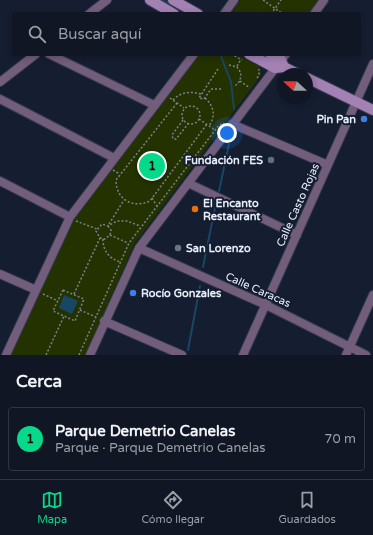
<!DOCTYPE html>
<html lang="es">
<head>
<meta charset="utf-8">
<style>
  :root { --surface:#101624; --page:#191f2c; --text:#f1f3f6; --muted:#9c9fa6; --line:#303541; --accent:#07d98b }
  body { margin:0; font-family:"Varela Round",sans-serif; background:var(--page); color:var(--text) }
  .compass { position:absolute; left:277px; top:68px; width:36px; height:36px; border-radius:50%; background:var(--surface); box-shadow:0 2px 6px #0003; rotate:292deg }
  .you { position:absolute; left:227px; top:133px; width:14px; height:14px; margin:-10px; border:3px solid #fff; border-radius:50%; background:#1a73e8; box-shadow:0 0 0 6px #1a73e833 }
  .badge { display:grid; place-items:center; width:26px; height:26px; border-radius:50%; background:var(--accent); color:#111; font-size:13px; font-weight:700 }
  .pin { position:absolute; translate:-50% -50%; border:2px solid #fff; box-shadow:0 1px 4px #0006 }
  .list { margin:0; padding:0; list-style:none }
  h2 { display:flex; justify-content:space-between; align-items:center; height:52px; margin:0; padding:0 16px; font-size:17px }
  h2 small { font-size:13px; font-weight:400; color:var(--muted) }
  .list li { display:grid; grid-template-columns:26px 1fr auto; gap:12px; align-items:center; box-sizing:border-box; height:64px; margin:0 8px 8px; padding:0 8px; border:1px solid var(--line); border-radius:4px }
  .list b { display:block; font-size:15px; white-space:nowrap }
  .list p { margin:0; font-size:13px; white-space:nowrap; color:var(--muted) }
  .list em { font-size:13px; font-style:normal; color:var(--muted) }
  .icon { flex:none; width:22px; height:22px; fill:none; stroke:currentColor; stroke-width:2; stroke-linecap:round; stroke-linejoin:round }
  .map { position:relative; flex:none; width:373px; height:355px; overflow:hidden }
  .search { position:absolute; background:var(--surface); box-shadow:0 2px 6px #0003; left:12px; right:12px; top:12px; height:44px; display:flex; align-items:center; gap:10px; box-sizing:border-box; padding:0 14px; border-radius:4px; color:var(--muted); font-size:15px }
  .sheet { height:124px; background:var(--surface) }
  nav { display:flex; justify-content:space-around; align-items:center; box-sizing:border-box; height:56px; border-top:1px solid var(--line); background:var(--surface); font-size:11px; color:var(--muted) }
  nav a { display:grid; justify-items:center; gap:2px }
  nav .on { color:var(--accent) }
  .map>svg:first-child { display:block }
  .green { fill:#243200 }
  .water { fill:#184665 }
  .lines { fill:none; stroke-linecap:round; stroke-linejoin:round }
  .stream { stroke:#184665; stroke-width:2 }
  .minor-casing { stroke:#333b4d; stroke-width:10 }
  .secondary-casing { stroke:#333b4d; stroke-width:12 }
  .path { stroke:#798191; stroke-width:1.5; stroke-dasharray:2 2; stroke-linecap:butt }
  .minor { stroke:#725d7c; stroke-width:8 }
  .secondary { stroke:#a381b3; stroke-width:10 }
  .shop-dot { fill:#3f7fe0; stroke:#151d30; stroke-width:1.5 }
  .service-dot { fill:#5c6f8a; stroke:#151d30; stroke-width:1.5 }
  .food-dot { fill:#e8710a; stroke:#151d30; stroke-width:1.5 }
  .worship-dot { fill:#6b7280; stroke:#151d30; stroke-width:1.5 }
  .labels { text-anchor:middle; dominant-baseline:central; stroke-width:4; stroke-linejoin:round; paint-order:stroke }
  .poi-label { font-size:11px; font-weight:bold; fill:#e9f0fd; stroke:#151d30; text-anchor:start }
  .street-label { font-size:11px; fill:#e9f0fd; stroke:#151d30 }
</style>
</head>
<body>
<div class="map">
<svg width="373" height="355" viewBox="0 0 373 355">
  <rect width="100%" height="100%" fill="#151d30"/>
  <path class="green" d="M240,0h79l-10,14h-78z
    M196,54h40l24,13 1,8 -126,168 -50,112h-77l64,-135z"/>
  <path class="water" d="M64,295l14,6 -6,13 -13,-6z"/>
  <g class="lines">
    <path class="stream" d="M163,0l24,14
      M220,54l11,28 3,27
      M219,191l10,-47
      M203,267l13,-64
      M188,350l12,-64"/>
    <g class="minor-casing">
      <path id="minor" d="M89,14l18,-14
        M224,14l10,-14
        M314,14l10,-14
        M49,54l105,51
        M0,82l36,-28
        M0,99l114,59
        M232,124l96,41
        M0,181l70,36
        M188,183l109,52
        M139,248l127,57 100,50
        M0,274l36,16
        M104,321l78,34
        M6,355l64,-138 124,-163
        M90,355l49,-107 147,-194
        M243,355l130,-291
        M346,355l27,-60"/>
    </g>
    <g class="secondary-casing">
      <path id="secondary" d="M150,0l24,14
        M173,0l25,14
        M249,54l26,14 9,-1 14,7
        M270,54l11,6 3,7
        M307,78l66,32"/>
    </g>
    <path class="path" d="M263,0l20,14
      M271,14l10,-14
      M231,54l11,6
      M229,65l8,2 4,6 -1,8 -6,6
      M237,66l4,-7
      M218,69l-19,29 5,1 7,-10h12
      M257,78l2,-3v-6
      M240,81l10,7
      M170,98l14,10
      M205,98c9,8 11,18 4,28
      M173,100c7,-8 18,-9 28,-6
      M177,103l-61,77c0,19 16,29 34,21l57,-77
      M182 115a9 9 0 1 1 18 0a9 9 0 1 1-18 0Z
      M199,119l16,11
      M183,120l-11,15 1,4h3l12,-15
      M113,170l7,4
      M152,198l5,8
      M76,221l21,8
      M109,224l15,-24
      M108,226l3,4 -1,5 -5,4 -5,-1 -4,-7 6,-7 6,2 9,-5h10l13,5
      M110,235l18,8
      M103,239c0,12 6,20 18,23
      M63,290l21,9 -9,22 -22,-10z
      M43,294l15,7
      M74,294l26,-56
      M80,310l16,7
      M46,355l18,-39
      M79,355l50,-112 90,-118 5,-2"/>
    <use href="#minor" class="minor"/>
    <use href="#secondary" class="secondary"/>
  </g>
  <g class="shop-dot">
    <circle cx="364" cy="119" r="4"/>
    <circle cx="133" cy="293" r="4"/>
  </g>
  <circle class="service-dot" cx="271" cy="160" r="4"/>
  <circle class="food-dot" cx="195" cy="209" r="4"/>
  <circle class="worship-dot" cx="178" cy="248" r="4"/>
  <g class="labels">
    <g class="poi-label">
      <text x="356" y="119" text-anchor="end">Pin Pan</text>
      <text x="263" y="160" text-anchor="end">Fundación FES</text>
      <text x="203" y="203">El Encanto<tspan x="203" dy="13">Restaurant</tspan></text>
      <text x="186" y="248">San Lorenzo</text>
      <text x="141" y="293">Rocío Gonzales</text>
    </g>
    <g class="street-label">
      <text transform="translate(298 205) rotate(-66)">Calle Casto Rojas</text>
      <text transform="translate(258 290) rotate(24)">Calle Caracas</text>
    </g>
  </g>
</svg>
<svg class="compass" viewBox="-18 -18 36 36"><path d="M0-13l5 13h-10z" fill="#e53935"/><path d="M0 13l5-13h-10z" fill="#9c9fa6"/></svg>
<div class="you"></div>
<div class="pin badge" style="left:152px;top:166px">1</div>
<div class="search"><svg class="icon" aria-label="search" viewBox="0 0 24 24"><circle cx="10" cy="10" r="6"/><path d="M15 15l6 6"/></svg>Buscar aquí</div>
</div>
<section class="sheet">
<h2>Cerca<small></small></h2>
<ul class="list">
<li><span class="badge">1</span><div><b>Parque Demetrio Canelas</b><p>Parque · Parque Demetrio Canelas</p></div><em>70 m</em></li>
</ul>
</section>
<nav>
<a class="on"><svg class="icon" aria-label="map" viewBox="0 0 24 24"><path d="M3 6l6-2 6 2 6-2v14l-6 2-6-2-6 2zM9 4v14M15 6v14"/></svg>Mapa</a>
<a><svg class="icon" aria-label="directions" viewBox="0 0 24 24"><path d="M12 3l9 9-9 9-9-9zM9 14v-3h6M13 9l2 2-2 2"/></svg>Cómo llegar</a>
<a><svg class="icon" aria-label="saved" viewBox="0 0 24 24"><path d="M7 4h10v16l-5-4-5 4z"/></svg>Guardados</a>
</nav>
</body>
</html>
